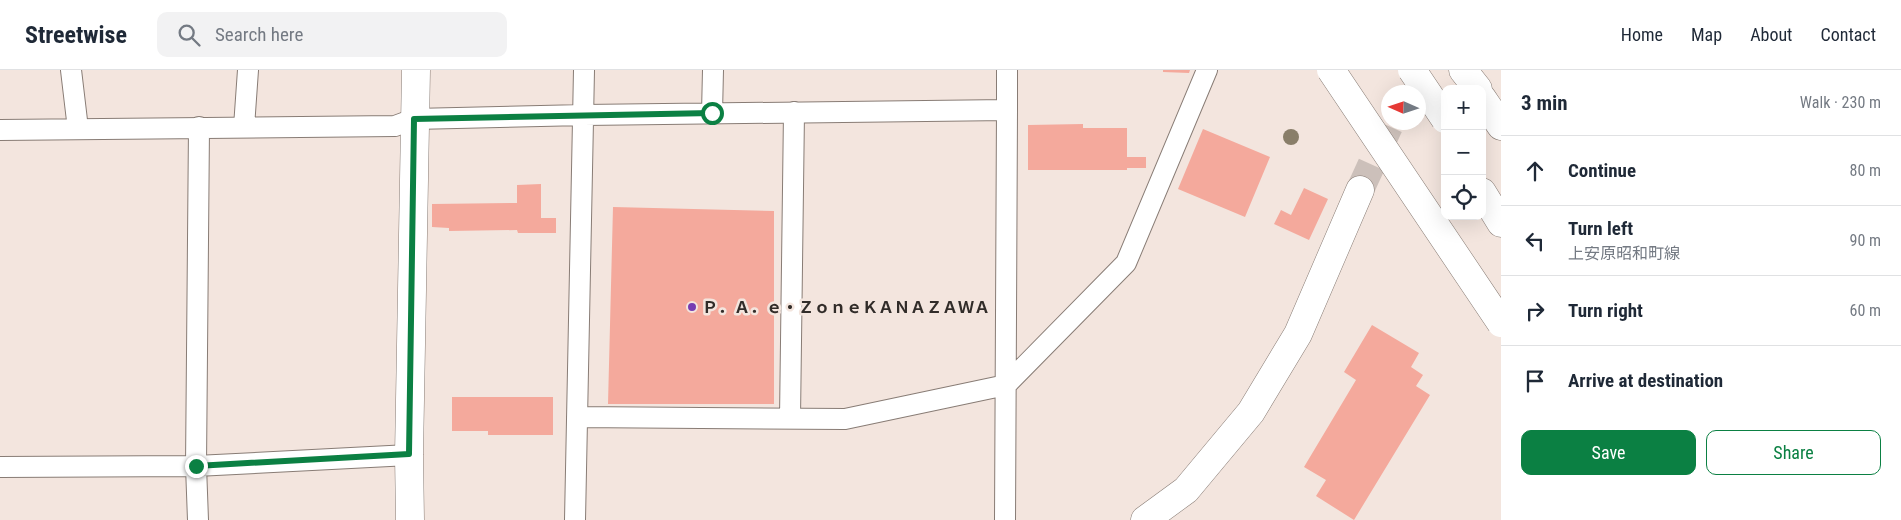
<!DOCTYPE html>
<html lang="en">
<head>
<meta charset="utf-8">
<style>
  :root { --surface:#fff; --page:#f2f2f3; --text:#1f2937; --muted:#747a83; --line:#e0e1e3; --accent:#0b8043 }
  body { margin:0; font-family:"Roboto Condensed","Noto Sans JP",sans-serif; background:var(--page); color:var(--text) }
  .controls { position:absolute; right:15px; top:15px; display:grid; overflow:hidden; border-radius:10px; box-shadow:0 5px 20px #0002 }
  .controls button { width:45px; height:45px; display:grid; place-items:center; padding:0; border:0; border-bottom:1px solid var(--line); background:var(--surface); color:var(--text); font:25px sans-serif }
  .compass { position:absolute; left:1381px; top:15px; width:45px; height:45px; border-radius:50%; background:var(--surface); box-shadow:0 5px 20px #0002; rotate:273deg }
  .stop { position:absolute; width:15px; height:15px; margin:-11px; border:4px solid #0b8043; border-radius:50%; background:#fff }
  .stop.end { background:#0b8043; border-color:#fff; box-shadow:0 1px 5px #0008 }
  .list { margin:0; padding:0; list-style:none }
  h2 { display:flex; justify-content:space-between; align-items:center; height:65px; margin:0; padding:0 20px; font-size:21px }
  h2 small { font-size:16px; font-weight:400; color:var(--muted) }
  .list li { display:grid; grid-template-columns:32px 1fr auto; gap:15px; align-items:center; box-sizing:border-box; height:70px; padding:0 20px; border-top:1px solid var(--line) }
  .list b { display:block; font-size:19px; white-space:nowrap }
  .list p { margin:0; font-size:16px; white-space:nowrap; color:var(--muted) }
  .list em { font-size:16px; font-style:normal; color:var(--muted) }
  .actions { display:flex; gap:10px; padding:15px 20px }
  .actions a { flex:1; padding:11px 0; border:1px solid var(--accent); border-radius:10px; text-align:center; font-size:18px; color:var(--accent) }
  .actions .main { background:var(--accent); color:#fff }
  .icon { flex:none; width:28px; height:28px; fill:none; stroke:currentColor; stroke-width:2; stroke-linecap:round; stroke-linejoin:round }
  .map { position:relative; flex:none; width:1501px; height:450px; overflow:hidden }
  header { display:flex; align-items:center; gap:30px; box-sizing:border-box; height:70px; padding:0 25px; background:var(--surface); border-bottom:1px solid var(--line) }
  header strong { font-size:24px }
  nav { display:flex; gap:28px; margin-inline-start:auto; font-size:18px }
  .search { width:350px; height:45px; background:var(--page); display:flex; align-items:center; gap:12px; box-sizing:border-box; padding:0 18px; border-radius:10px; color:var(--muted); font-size:19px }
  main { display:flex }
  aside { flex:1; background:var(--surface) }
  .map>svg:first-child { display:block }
  .building { fill:#f4a99c }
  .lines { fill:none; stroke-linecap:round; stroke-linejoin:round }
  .secondary-tunnel { stroke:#ccc0ba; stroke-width:28; stroke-dasharray:28 14; stroke-linecap:butt }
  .street-casing { stroke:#887c75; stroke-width:22 }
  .secondary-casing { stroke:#887c75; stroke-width:29 }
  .highway-casing { stroke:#887c75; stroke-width:29 }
  .street { stroke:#fff; stroke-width:20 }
  .secondary { stroke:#fff; stroke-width:28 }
  .highway { stroke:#fff; stroke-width:28 }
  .highway-bridge-casing { stroke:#887c75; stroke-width:29; stroke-linecap:butt }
  .highway-bridge { stroke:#fff; stroke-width:28 }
  .tree { fill:#897e69 }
  .route { stroke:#0b8043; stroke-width:6 }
  .poi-dot { fill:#763cb2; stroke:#f3e5de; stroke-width:2 }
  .labels { text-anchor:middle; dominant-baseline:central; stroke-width:5; stroke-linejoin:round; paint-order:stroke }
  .poi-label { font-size:16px; font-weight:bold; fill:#312c29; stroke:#f3e5de; text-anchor:start }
</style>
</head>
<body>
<header>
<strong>Streetwise</strong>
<div class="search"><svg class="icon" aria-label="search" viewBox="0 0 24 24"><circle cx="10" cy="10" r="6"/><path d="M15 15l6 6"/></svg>Search here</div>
<nav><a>Home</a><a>Map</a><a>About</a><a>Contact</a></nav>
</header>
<main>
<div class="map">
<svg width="1501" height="450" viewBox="0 0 1501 450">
  <rect width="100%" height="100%" fill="#f3e5de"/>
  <path class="building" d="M1163,0h27l-1,3 -26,-1z
    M1083,54v4h44v29h19v11h-19v2h-99v-45z
    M1203,59l67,28 -25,60 -67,-28z
    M541,114v34h15v15h-38l-1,-3 -68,1v-3l-17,-1v-23l85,-1v-18z
    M1304,118l24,11 -19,41 -35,-16 7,-14 10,5z
    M613,137l161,4v193h-166z
    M1372,255l47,28 -8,14 12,8 -7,11 14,9 -76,125 -38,-24 10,-16 -22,-13 52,-87 -12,-8z
    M452,327h101v38h-65v-4h-36z"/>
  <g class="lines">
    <path class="secondary-tunnel" d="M1360,120l31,-68"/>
    <g class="street-casing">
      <path id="street" d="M71,0l7,59
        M1007,0v40
        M712,43l1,-43
        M199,57l-3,339 213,-11
        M244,57l4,-57
        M0,60l395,-4 19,-7 170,-4 423,-5 -2,410
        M577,347l268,2 161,-34 120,-122 81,-193
        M790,348l4,-306
        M0,397l196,-1 2,54
        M575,450l9,-450"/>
    </g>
    <g class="secondary-casing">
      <path id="secondary" d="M410,450l-1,-65 7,-385
        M1145,450l41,-30 65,-78 47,-78 62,-144"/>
    </g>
    <g class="highway-casing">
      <path id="highway" d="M1463,0l15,19
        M1482,28l19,28
        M1482,122l19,31"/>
    </g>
    <use href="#street" class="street"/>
    <use href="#secondary" class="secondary"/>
    <use href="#highway" class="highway"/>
    <g class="highway-bridge-casing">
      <path id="highway-bridge" d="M1331,0l170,253
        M1412,0l33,49"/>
    </g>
    <use href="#highway-bridge" class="highway-bridge"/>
  </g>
  <circle class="tree" cx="1291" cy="67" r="8"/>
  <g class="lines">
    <path class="route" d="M196,396l213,-12 5,-335 298,-6"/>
  </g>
  <circle class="poi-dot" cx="692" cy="237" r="5"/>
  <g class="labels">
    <g class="poi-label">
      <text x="702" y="237">Ｐ．Ａ．ｅ・ＺｏｎｅＫＡＮＡＺＡＷＡ</text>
    </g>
  </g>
</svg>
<div class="controls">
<button>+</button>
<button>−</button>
<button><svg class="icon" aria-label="locate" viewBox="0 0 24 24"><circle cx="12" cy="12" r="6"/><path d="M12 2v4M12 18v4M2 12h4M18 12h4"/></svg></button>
</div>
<svg class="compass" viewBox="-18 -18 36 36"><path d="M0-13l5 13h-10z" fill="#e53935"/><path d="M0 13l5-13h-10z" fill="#747a83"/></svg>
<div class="stop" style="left:712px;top:43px"></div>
<div class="stop end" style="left:196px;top:396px"></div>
</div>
<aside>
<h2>3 min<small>Walk · 230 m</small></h2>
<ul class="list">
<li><svg class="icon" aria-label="ahead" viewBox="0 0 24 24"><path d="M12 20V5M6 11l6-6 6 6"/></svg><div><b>Continue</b></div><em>80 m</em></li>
<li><svg class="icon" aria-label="left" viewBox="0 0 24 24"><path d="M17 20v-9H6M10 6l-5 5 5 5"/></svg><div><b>Turn left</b><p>上安原昭和町線</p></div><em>90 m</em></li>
<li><svg class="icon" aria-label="right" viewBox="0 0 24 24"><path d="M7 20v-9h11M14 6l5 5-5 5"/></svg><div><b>Turn right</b></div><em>60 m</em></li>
<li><svg class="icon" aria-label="arrive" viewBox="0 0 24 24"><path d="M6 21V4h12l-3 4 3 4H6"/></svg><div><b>Arrive at destination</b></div></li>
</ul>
<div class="actions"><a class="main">Save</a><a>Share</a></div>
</aside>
</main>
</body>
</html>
